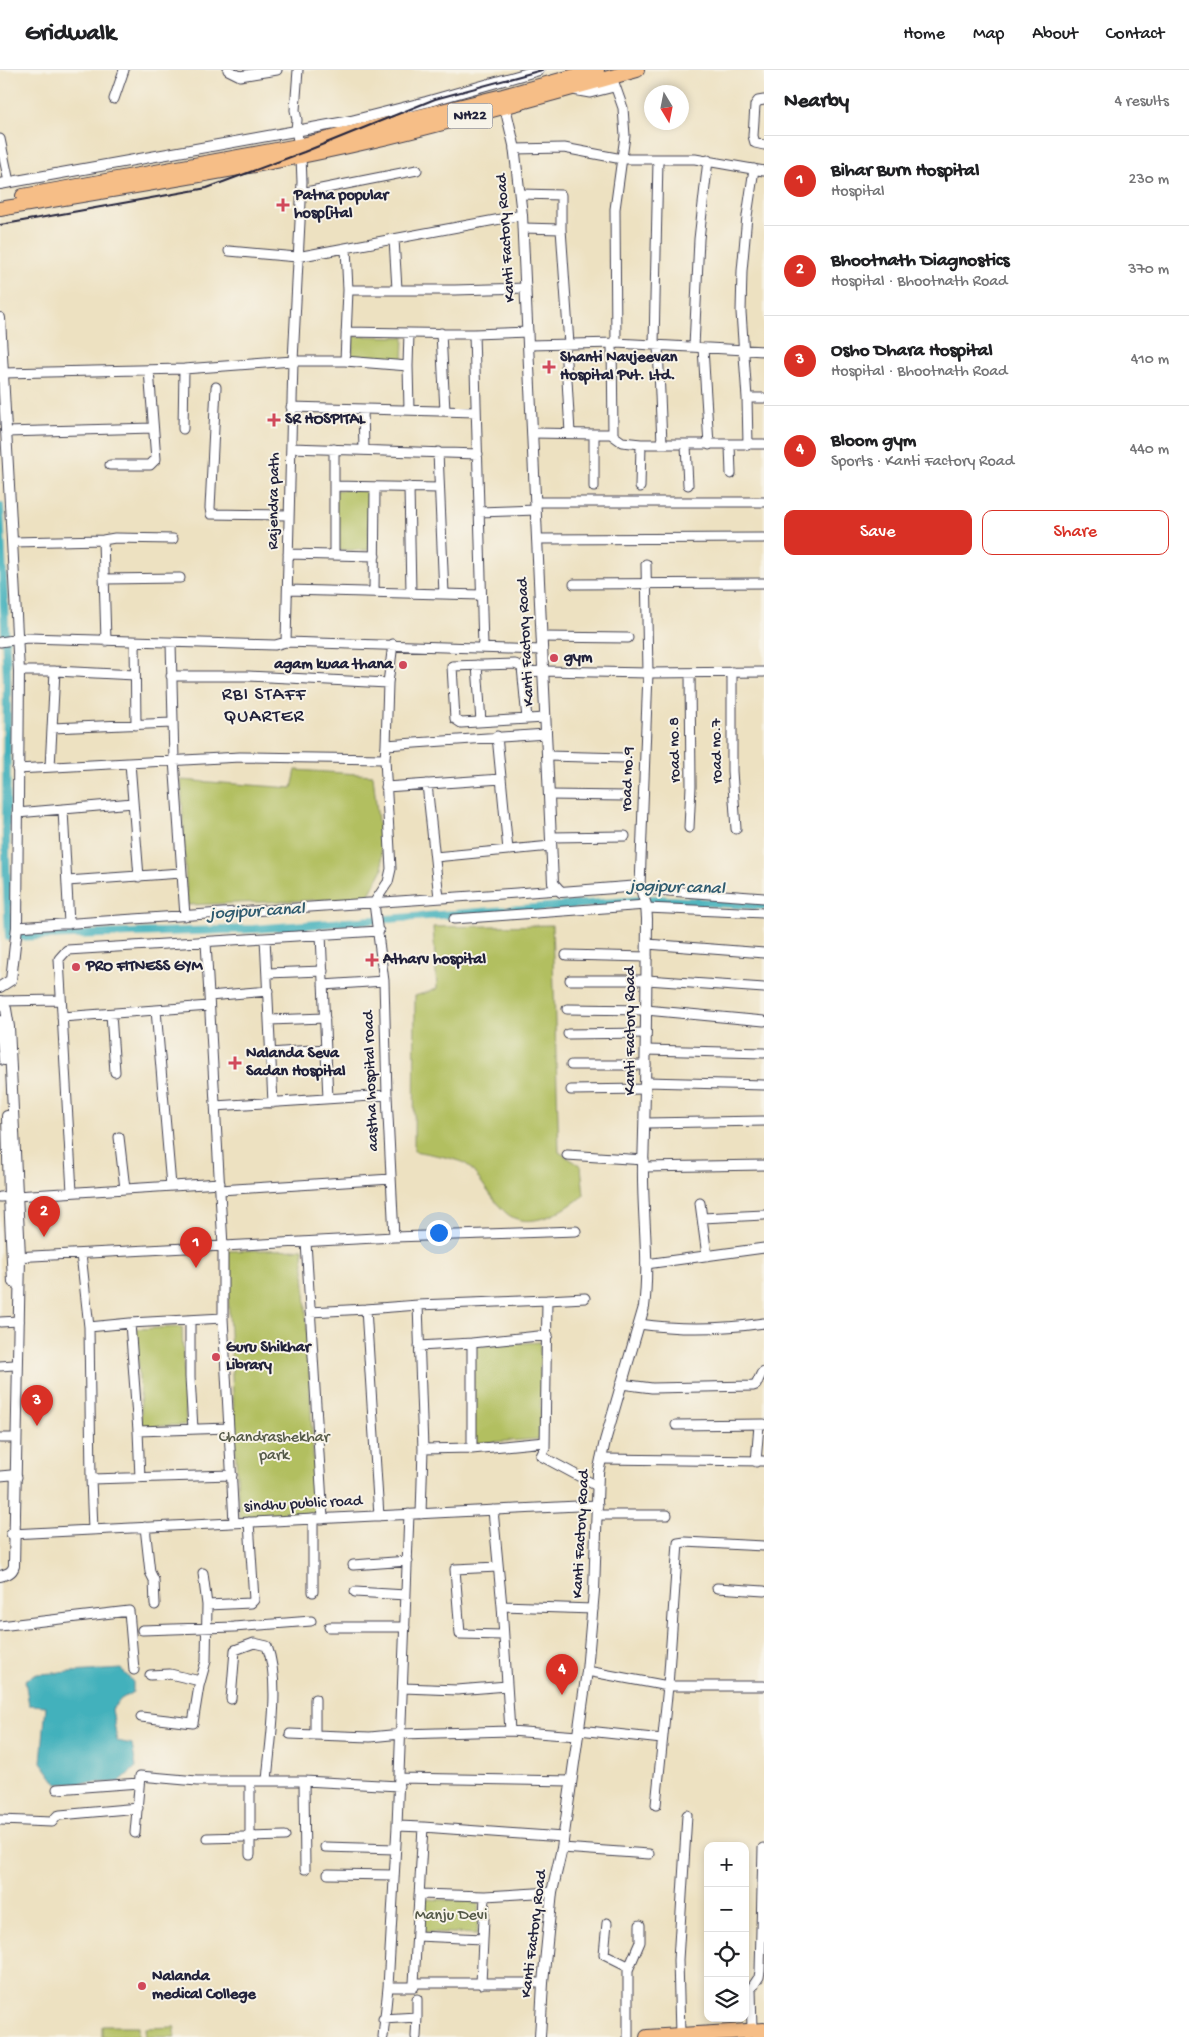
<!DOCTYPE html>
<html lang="en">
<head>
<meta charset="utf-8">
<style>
  :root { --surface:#fff; --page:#f6f6f6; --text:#202124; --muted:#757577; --line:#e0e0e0; --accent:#d93025 }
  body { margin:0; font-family:"Gochi Hand",sans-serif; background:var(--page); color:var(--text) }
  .controls { position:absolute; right:15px; bottom:15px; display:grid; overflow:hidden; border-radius:10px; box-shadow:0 2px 8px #0003 }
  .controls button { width:45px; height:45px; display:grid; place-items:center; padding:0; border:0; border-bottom:1px solid var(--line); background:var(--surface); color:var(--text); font:25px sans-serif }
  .compass { position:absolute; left:644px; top:15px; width:45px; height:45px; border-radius:50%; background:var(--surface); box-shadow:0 2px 8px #0003; rotate:170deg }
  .you { position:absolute; left:438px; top:1162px; width:18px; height:18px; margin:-12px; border:4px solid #fff; border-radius:50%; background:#1a73e8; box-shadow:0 0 0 8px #1a73e833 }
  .badge { display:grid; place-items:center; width:32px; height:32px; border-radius:50%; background:var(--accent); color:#fff; font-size:16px; font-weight:700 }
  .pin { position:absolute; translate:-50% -41px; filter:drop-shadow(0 1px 2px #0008) }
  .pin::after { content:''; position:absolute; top:26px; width:18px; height:15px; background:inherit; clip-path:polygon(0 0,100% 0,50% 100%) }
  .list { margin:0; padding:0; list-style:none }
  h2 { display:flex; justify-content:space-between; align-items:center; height:65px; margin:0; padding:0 20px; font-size:21px }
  h2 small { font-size:16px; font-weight:400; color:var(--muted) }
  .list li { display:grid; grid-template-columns:32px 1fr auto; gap:15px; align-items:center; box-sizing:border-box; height:90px; padding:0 20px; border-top:1px solid var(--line) }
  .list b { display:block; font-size:19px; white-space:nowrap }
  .list p { margin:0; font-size:16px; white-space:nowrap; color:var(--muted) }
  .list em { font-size:16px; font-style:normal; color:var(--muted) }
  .actions { display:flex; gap:10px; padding:15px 20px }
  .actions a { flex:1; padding:11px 0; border:1px solid var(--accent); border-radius:10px; text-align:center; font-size:18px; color:var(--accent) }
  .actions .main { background:var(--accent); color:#fff }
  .icon { flex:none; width:28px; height:28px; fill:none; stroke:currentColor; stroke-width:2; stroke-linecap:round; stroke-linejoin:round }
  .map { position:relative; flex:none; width:764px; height:1967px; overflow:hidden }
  header { display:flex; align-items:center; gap:30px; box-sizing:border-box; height:70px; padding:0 25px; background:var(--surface); border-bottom:1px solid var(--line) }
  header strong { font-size:24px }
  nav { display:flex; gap:28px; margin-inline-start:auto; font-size:18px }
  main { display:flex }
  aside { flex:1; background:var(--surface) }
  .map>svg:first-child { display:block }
  .green { fill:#b2bf61; stroke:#6a704e }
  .water { fill:#42b1bc; stroke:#326a7c }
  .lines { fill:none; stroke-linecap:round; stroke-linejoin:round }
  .canal { stroke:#42b1bc; stroke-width:8 }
  .minor-casing { stroke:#403f4f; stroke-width:11 }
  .tertiary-casing { stroke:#403f4f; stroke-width:12 }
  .trunk-casing { stroke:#403f4f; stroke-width:16 }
  .minor { stroke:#fff; stroke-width:9 }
  .tertiary { stroke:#fff; stroke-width:10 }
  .trunk { stroke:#f6be87; stroke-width:14 }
  .rail { stroke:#22223b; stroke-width:2 }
  .poi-dot { fill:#d1495b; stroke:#f7f3e8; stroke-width:2 }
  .labels { text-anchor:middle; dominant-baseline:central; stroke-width:4; stroke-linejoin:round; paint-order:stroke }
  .shield { fill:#f7f3e8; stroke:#62616f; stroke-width:1 }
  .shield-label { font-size:15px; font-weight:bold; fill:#22223b }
  .poi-label { font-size:16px; font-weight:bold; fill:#22223b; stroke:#f7f3e8; text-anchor:start }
  .street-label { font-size:16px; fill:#22223b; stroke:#f7f3e8 }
  .park-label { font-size:16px; fill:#545948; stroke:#f7f3e8 }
  .water-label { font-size:18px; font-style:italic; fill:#2f5b6f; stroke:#f7f3e8 }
  .quarter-label { font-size:19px; letter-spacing:1px; fill:#22223b; stroke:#f7f3e8 }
</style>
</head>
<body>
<header>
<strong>Gridwalk</strong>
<nav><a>Home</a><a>Map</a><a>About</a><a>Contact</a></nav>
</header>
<main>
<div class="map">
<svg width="764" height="1967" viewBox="0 0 764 1967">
  <rect width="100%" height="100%" fill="#f7f3e8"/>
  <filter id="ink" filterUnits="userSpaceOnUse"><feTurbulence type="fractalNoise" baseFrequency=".02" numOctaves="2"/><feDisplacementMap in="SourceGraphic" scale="10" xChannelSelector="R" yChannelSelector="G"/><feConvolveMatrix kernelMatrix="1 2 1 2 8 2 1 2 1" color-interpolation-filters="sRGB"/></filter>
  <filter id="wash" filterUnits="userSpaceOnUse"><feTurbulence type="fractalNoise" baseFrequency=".0096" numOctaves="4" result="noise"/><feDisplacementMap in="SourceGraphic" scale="20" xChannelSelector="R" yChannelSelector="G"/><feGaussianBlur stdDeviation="1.12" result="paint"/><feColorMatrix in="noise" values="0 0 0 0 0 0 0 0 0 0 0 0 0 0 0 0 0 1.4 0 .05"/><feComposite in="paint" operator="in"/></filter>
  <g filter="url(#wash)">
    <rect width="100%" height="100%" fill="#ede1c1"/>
    <path class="green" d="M353,266l51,1 -1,26 -51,-2z
      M335,420h33l1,60h-33z
      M296,700l77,5 10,94 -16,29 -180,7 -6,-125 111,8z
      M552,855l7,227 22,14 3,29c-19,16 -57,38 -79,17 -15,-14 -24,-34 -39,-48 -5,-5 -42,-11 -52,-13l1,-155 22,-7 -4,-62z
      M303,1179l13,264 -77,5 -13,-267z
      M182,1257l4,98 -44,2 -6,-98z
      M540,1272l1,97 -68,4v-97z
      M425,1829l54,2 -2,33 -54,-2z
      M102,1956h36v11h-36z
      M175,1957v10h-29l-1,-9z"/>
    <path class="water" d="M121,1599l12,13v10l-12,7 -9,10 5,32 15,3 4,23 -17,15 -62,2 -16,-22 5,-56 -17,-1 -4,-25 12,-6z"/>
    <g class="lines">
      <path class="canal" d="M0,436l7,172 -1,183 3,76 244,-8 401,-30 110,7"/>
    </g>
  </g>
  <g filter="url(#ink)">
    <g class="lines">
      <g class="minor-casing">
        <path id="minor" d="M228,0l12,6 37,-6
          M612,7l11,31 2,28 -10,73 1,134
          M573,20l17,3 24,-6
          M114,29l10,-29
          M764,30l-6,1 -3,4 -2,31 2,7 9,2
          M0,69l9,43
          M514,79l50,-1 58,11h73l69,12
          M301,123l116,-23
          M520,124l41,1v34l8,115
          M523,158l38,1
          M394,169l3,50
          M229,181l68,6 225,-42
          M348,220h107l71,-2
          M346,262l128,2 54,-2
          M441,263l4,78
          M474,264l9,313
          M612,273l1,92
          M565,274l5,89
          M529,275l87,-2 148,8
          M654,275l4,-185
          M658,275l4,99
          M694,277l5,-108 9,-79
          M703,278l6,97
          M345,291l3,-71 -2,-42
          M408,296l1,-33
          M3,303l181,-4 109,-8h52l63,5 1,44
          M216,317l-6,121 1,6 78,1
          M747,328h17
          M291,337l185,5
          M363,339l1,41
          M183,359l1,-60
          M6,362l147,-4
          M533,363l61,1v53
          M594,364h17l11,8 19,2h123
          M686,375l2,40
          M730,375l1,29
          M748,375l-1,-47 -6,-86 1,-41 5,-55 7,-47
          M291,378l187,6
          M438,382l6,142
          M110,395h40l6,-6 -7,-89
          M334,416l105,2
          M409,417l2,106
          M640,417l1,-43
          M536,432h228
          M479,442l57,-2
          M537,469l227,-1
          M103,470l3,101
          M13,472l90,-2 12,-2 58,1
          M288,484l87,2
          M334,484v-105
          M104,509l76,-1
          M574,514l190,-1
          M288,520l193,5
          M374,522l1,-105
          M542,567l86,1
          M0,572l27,-4 248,7 11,-3 256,8
          M135,572l1,83
          M286,572l7,-281 9,-179 -1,-26 -5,-26 1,-10 -2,-10 3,-40
          M171,573l3,117 11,156
          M477,595l4,57
          M19,601h36l80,4
          M524,602l20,-1 104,2 116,-1
          M732,602v99l4,58
          M171,606h77l140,7
          M527,649l-5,-52 -7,-3 -63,2 3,53 6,4 84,-5
          M52,658l120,-5
          M497,666l11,114
          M386,675l2,-62 5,-39
          M547,686l79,2
          M130,693l9,114
          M50,697l5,-96
          M17,699l223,-12 145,2
          M427,714l12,114
          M386,717l115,-8
          M549,725l76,1
          M63,740l6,114
          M17,743l116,-10
          M689,758l2,-42 -1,-113
          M551,767l74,-1
          M435,787l116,-11
          M67,811l114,-8
          M640,816l8,-213 -2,-109
          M642,819l122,9
          M646,838l118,5
          M454,849l192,-14
          M17,857l542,-37
          M321,864l7,165
          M265,868l8,165
          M206,872l17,304v72l11,205
          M647,874l117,9
          M566,885l81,2
          M267,903l56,-2
          M570,910h77l117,8
          M323,915l61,-4
          M209,926l59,-5
          M1,931l59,-1
          M567,939l79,1 118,11
          M156,940l15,176
          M111,944l4,58
          M62,947l147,-11
          M269,950l56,-2
          M568,964l78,-1
          M646,980l118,3
          M270,983l56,-4
          M571,995h75
          M646,1012l118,3
          M571,1020l75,-1
          M215,1036l172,-11
          M646,1053l118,-2
          M119,1067l6,52
          M567,1085l77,5
          M643,1097l121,-2
          M220,1120l171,-11
          M72,1122l-13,-233 8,-9 312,-19
          M0,1127l220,-14
          M700,1133l2,15
          M394,1167l-7,-142 -3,-114 -10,-78 14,-21 3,-13 -6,-110 1,-14 160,-11
          M306,1172l17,277
          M81,1184l8,73 2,152 2,51
          M707,1186l-5,-38 62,-3
          M14,1187l380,-20 182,-6
          M646,1194l118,-16
          M547,1230l38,-2
          M418,1235l129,-5 -2,148 -4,8 56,30
          M310,1242l56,-3
          M223,1248l-93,5 8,108 91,-3
          M190,1250v57l3,52
          M0,1252l19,-1
          M639,1254c41,6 84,5 125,-1
          M89,1257l41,-4
          M472,1273l76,-8
          M419,1276l53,-3v106l73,-7
          M0,1296l14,-1
          M621,1314l31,4 101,-2 3,-1 5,-11 3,-2
          M676,1355l88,-1
          M138,1361l2,47
          M0,1368h11
          M423,1379l49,-1
          M601,1389l163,2
          M756,1392l3,-37
          M0,1406l11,-1 6,2
          M91,1409l141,-4
          M493,1440l9,96 8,125
          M409,1444l-12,312 26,1
          M598,1445h69
          M379,1446l-13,-207 52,-4 5,144 -2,65
          M313,1449v73
          M145,1457l5,45 4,8 1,25
          M11,1464l587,-29
          M353,1495l55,-4
          M498,1497l-43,2 5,65 43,1
          M717,1518l47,3
          M355,1522l51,3
          M207,1535l44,-2 3,-3 -5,-78
          M502,1536l91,3
          M0,1556l129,-15 5,59
          M329,1557h76
          M142,1560l92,-3 77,-6
          M587,1601l81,15h96
          M150,1605l20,-1 30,7
          M403,1618l54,2 50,-4
          M231,1629l4,-49 19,-7 13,3c14,38 3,94 0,135
          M315,1629v36l55,2 31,-3 109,-3 68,5
          M141,1647l52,6 6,-37 7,-25 1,-56 -4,-32
          M579,1660l83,9
          M290,1664l25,1
          M399,1708l172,3
          M250,1711v74
          M304,1711l1,88
          M57,1719l82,-6
          M656,1735l12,-119 10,-143 7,-1 79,4
          M0,1750l52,2 5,-6 3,-1 78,-7
          M135,1763l5,-57 57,5h107l95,5
          M207,1768l78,-2
          M325,1777l70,2
          M562,1778l87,6
          M328,1804l66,1
          M419,1824l66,2 67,-4
          M607,1853l-3,31 24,12
          M417,1866l66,3
          M543,1913h-129l9,-156 140,10
          M481,1914l4,-88
          M388,1917h26v-4
          M417,1947v-18
          M383,1949l34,-2 -1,20
          M752,1960l-1,-41 8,-12 1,-6 3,-123
          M680,1964l-2,-74 9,-145
          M383,1967l5,-50 9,-161
          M628,1967v-67l12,-28v-17"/>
      </g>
      <g class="tertiary-casing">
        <path id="tertiary" d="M505,37l9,38 8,70 31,668 8,9 79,-6 6,19 1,14c-1,83 -1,165 -4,247 -1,47 7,94 1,141l-39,134 -7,32 -4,118 -7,80 -25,177 -10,44 -9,91 -3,54
          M0,114l351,-63 75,-19 113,-32
          M0,248l19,353 -2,256 -6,53 -11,7
          M0,951l4,39
          M7,1046l2,80 4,86
          M0,1506c7,-2 12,-3 14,-10l6,-310 -11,-229 -3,-18 -5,-8"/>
      </g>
      <g class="trunk-casing">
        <path id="trunk" d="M23,126l275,-50 205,-50 94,-26
          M0,139c125,-22 251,-40 375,-69 88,-21 175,-46 262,-70
          M647,1967l117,-7"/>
      </g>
      <use href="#minor" class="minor"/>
      <use href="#tertiary" class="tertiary"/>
      <use href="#trunk" class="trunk"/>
      <path class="rail" d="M0,155l207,-37 97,-36 131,-53 107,-29"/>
    </g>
  </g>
  <g class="poi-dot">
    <path d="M280.5 127.5h5v5h5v5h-5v5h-5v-5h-5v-5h5z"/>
    <path d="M546.5 289.5h5v5h5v5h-5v5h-5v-5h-5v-5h5z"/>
    <path d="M271.5 342.5h5v5h5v5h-5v5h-5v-5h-5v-5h5z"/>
    <circle cx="554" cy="588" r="5"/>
    <circle cx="403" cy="595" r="5"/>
    <path d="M369.5 882.5h5v5h5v5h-5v5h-5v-5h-5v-5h5z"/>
    <circle cx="76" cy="897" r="5"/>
    <path d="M232.5 985.5h5v5h5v5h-5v5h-5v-5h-5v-5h5z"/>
    <circle cx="216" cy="1287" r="5"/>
    <circle cx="142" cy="1916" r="5"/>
  </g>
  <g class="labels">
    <rect class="shield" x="447.5" y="33.5" width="45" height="25" rx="4"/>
    <g class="shield-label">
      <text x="470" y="46">NH22</text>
    </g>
    <g class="poi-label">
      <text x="294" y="126">Patna popular<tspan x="294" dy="18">hosp[ital</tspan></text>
      <text x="560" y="288">Shanti Navjeevan<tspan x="560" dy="18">Hospital Pvt. Ltd.</tspan></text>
      <text x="285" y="350">SR HOSPITAL</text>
      <text x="564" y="588">gym</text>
      <text x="393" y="595" text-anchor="end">agam kuaa thana</text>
      <text x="383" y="890">Atharv hospital</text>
      <text x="86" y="897">PRO FITNESS GYM</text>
      <text x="246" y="984">Nalanda Seva<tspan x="246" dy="18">Sadan Hospital</tspan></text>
      <text x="226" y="1278">Guru Shikhar<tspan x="226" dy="18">Library</tspan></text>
      <text x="152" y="1907">Nalanda<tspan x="152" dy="18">medical College</tspan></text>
    </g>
    <g class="street-label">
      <text transform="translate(507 168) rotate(-94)">Kanti Factory Road</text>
      <text transform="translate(275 431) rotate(-89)">Rajendra path</text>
      <text transform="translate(527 572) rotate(-93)">Kanti Factory Road</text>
      <text transform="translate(676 680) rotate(-91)">road no.8</text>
      <text transform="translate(718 681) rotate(-91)">road no.7</text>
      <text transform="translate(629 709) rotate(-88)">road no.9</text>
      <text transform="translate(631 961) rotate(-90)">Kanti Factory Road</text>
      <text transform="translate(372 1011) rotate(-92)">aastha hospital road</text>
      <text transform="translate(303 1435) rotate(-3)">sindhu public road</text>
      <text transform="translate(582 1464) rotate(-87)">Kanti Factory Road</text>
      <text transform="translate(535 1864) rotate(-83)">Kanti Factory Road</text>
    </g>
    <g class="park-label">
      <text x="274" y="1368">Chandrashekhar<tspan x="274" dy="18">park</tspan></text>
      <text x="451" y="1846">Manju Devi</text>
    </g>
    <g class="water-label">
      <text transform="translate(677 818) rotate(2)">jogipur canal</text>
      <text transform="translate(257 842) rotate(-3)">jogipur canal</text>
    </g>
    <g class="quarter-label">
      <text x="264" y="625">RBI STAFF<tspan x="264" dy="22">QUARTER</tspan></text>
    </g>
  </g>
</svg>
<div class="controls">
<button>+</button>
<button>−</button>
<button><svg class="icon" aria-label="locate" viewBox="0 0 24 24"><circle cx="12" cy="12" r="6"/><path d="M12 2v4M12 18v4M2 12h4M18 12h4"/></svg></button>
<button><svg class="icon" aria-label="layers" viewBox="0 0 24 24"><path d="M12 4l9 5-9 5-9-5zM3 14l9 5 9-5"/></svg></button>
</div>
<svg class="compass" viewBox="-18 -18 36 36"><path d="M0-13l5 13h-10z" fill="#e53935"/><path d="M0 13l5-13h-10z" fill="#757577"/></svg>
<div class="you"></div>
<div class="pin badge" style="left:196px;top:1198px">1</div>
<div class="pin badge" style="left:44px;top:1167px">2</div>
<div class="pin badge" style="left:37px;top:1356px">3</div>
<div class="pin badge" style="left:562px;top:1625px">4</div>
</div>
<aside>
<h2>Nearby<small>4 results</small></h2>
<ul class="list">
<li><span class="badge">1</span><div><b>Bihar Burn Hospital</b><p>Hospital</p></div><em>230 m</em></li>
<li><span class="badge">2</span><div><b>Bhootnath Diagnostics</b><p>Hospital · Bhootnath Road</p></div><em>370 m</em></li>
<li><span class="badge">3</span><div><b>Osho Dhara Hospital</b><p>Hospital · Bhootnath Road</p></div><em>410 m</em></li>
<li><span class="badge">4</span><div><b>Bloom gym</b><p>Sports · Kanti Factory Road</p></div><em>440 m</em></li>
</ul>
<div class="actions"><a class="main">Save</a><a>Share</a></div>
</aside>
</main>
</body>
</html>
